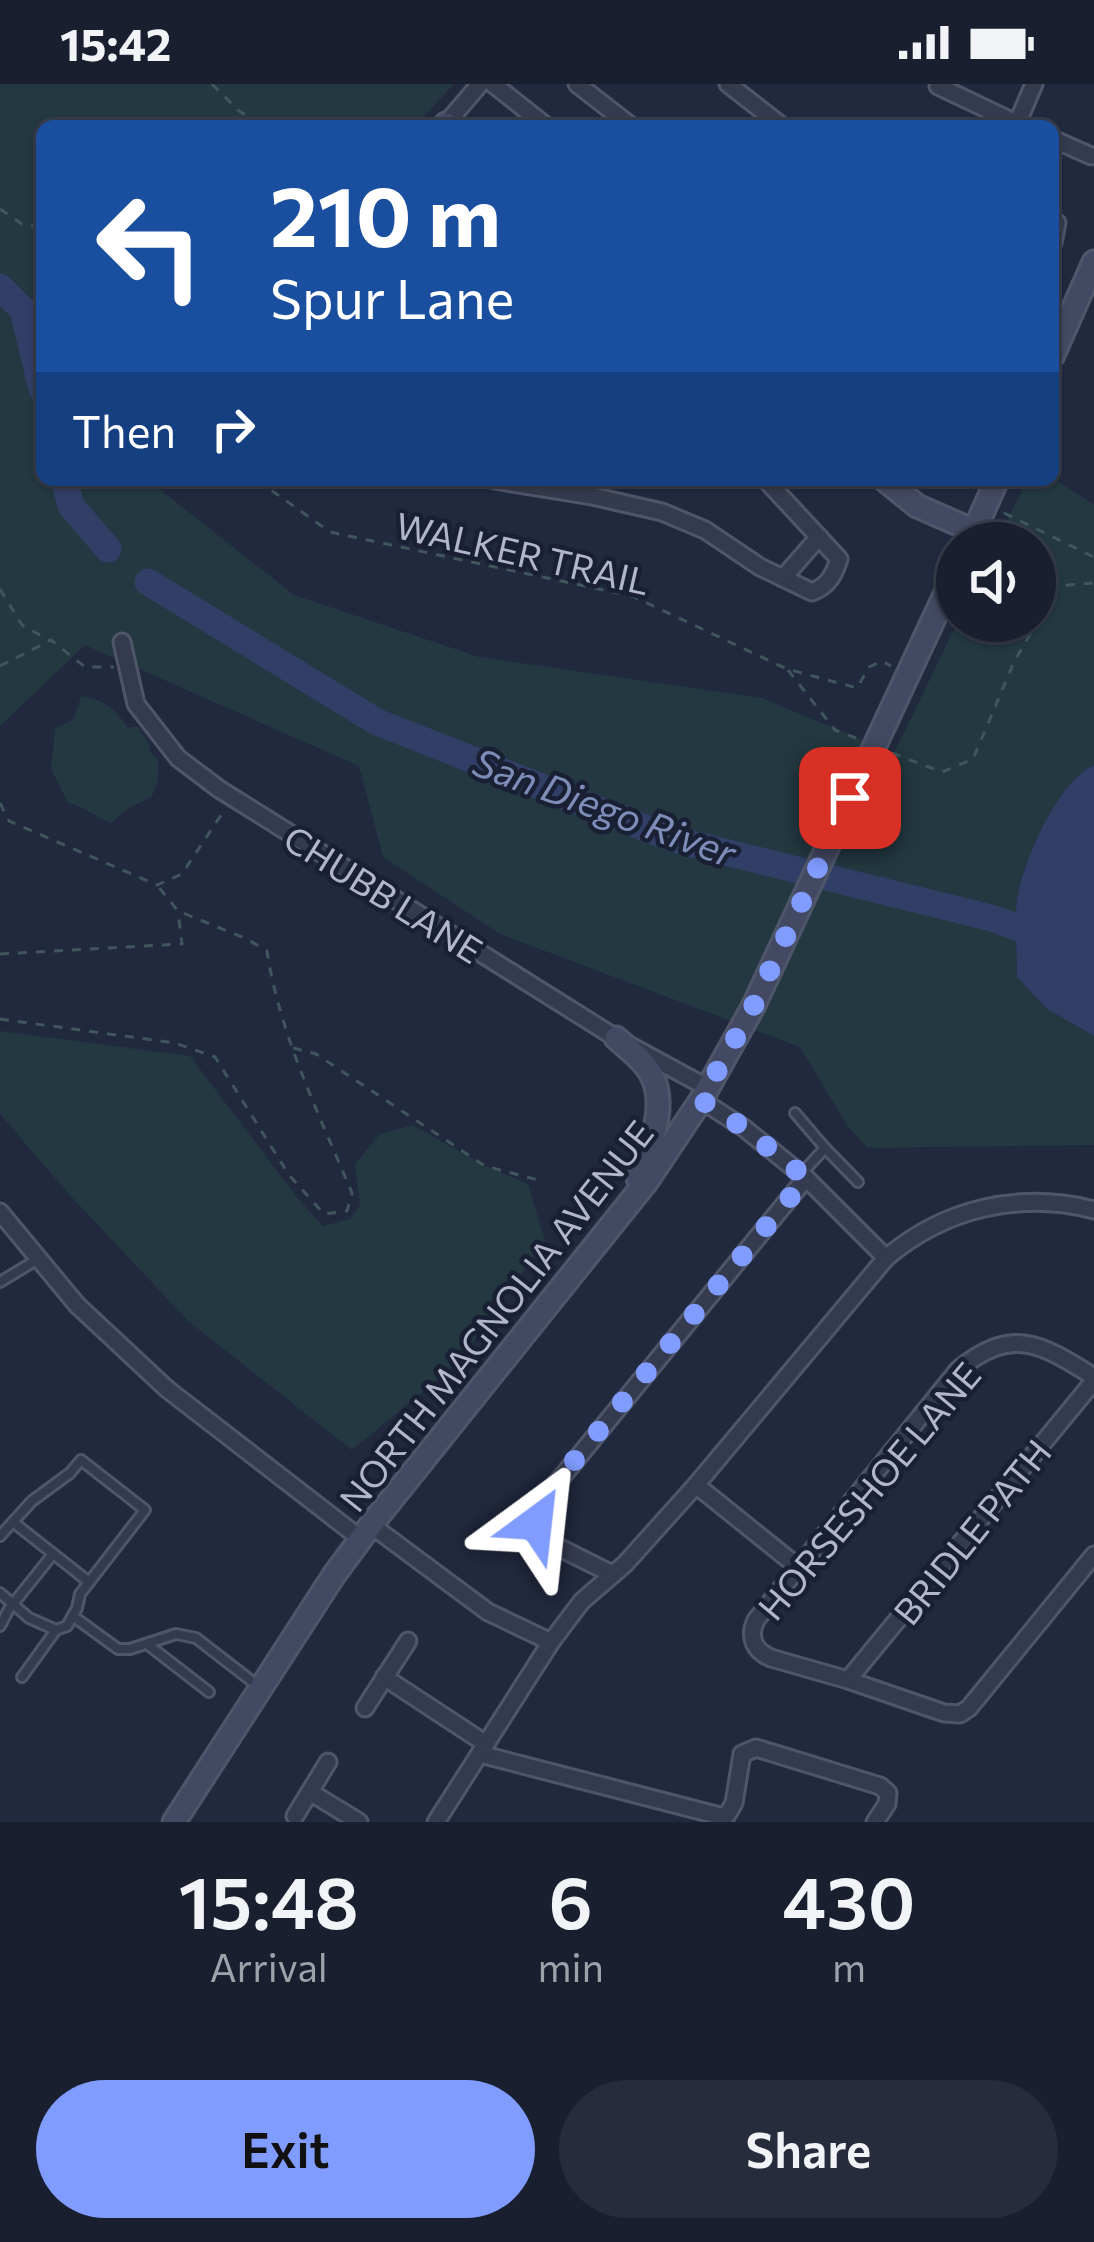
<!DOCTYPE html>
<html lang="en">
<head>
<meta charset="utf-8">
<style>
  body { margin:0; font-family:Commissioner,sans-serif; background:#262c3b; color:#f1f3f6; height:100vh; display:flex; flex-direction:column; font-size:45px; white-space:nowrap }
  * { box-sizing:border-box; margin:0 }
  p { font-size:39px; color:#9fa2aa }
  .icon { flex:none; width:66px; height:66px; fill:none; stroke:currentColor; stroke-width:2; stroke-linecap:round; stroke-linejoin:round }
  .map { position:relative; height:1738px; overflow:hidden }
  .side { display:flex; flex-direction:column; background:#191f2f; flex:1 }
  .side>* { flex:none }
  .banner { position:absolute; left:36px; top:36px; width:1023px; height:366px; border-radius:18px; box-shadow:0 3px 9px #0004,0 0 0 3px #373d4b; background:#1a4fa0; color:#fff; overflow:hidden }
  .controls { position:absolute; left:936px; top:438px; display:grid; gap:24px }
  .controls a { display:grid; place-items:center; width:120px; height:120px; border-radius:50%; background:#191f2f; box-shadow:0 3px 9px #0004,0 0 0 3px #373d4b; font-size:60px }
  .pin { position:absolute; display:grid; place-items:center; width:102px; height:102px; color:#fff; margin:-51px; border-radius:24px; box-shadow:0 6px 18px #0006 }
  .me { position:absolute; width:132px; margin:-66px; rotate:30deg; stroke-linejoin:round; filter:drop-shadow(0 0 9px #0008) }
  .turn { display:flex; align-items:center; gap:42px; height:252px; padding:0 36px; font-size:54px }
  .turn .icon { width:156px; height:156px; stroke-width:2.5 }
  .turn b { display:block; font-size:84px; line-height:102px }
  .then { display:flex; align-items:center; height:114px; padding:0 36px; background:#0003; gap:24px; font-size:45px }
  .eta { display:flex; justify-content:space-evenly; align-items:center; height:204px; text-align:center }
  .eta b { font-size:72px; font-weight:600; line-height:84px }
  .primary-button { display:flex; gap:24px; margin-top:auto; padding:24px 36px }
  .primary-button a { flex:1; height:138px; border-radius:72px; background:#819cff; color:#111; font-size:48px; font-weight:600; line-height:138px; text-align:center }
  .primary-button a+a { background:#262c3b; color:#f1f3f6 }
  .status { display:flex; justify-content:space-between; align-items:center; height:84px; padding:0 60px; background:#191f2f; direction:ltr }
  .status svg { height:33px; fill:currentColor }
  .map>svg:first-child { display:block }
  .green { fill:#233840 }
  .water { fill:#313e66 }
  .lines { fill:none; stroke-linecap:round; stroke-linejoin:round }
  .river { stroke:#313e66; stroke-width:27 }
  .lane-casing { stroke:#50566a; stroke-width:14 }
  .street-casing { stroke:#50566a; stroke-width:21 }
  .secondary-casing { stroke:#50566a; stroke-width:27 }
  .path { stroke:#41555d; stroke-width:3; stroke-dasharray:9 9; stroke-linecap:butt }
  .lane { stroke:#353b4f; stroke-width:8 }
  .street { stroke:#353b4f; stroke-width:15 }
  .secondary { stroke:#434962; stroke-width:21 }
  .secondary-bridge-casing { stroke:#50566a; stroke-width:27; stroke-linecap:butt }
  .secondary-bridge { stroke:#434962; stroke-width:21 }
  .route { stroke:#819cff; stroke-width:21; stroke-dasharray:0 37.8 }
  .labels { text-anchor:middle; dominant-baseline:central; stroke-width:9; stroke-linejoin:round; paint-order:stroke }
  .street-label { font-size:36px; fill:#b1b6ca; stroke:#1a2034 }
  .water-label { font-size:39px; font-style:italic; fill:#7e8cb8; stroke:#1a2034 }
</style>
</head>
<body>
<div class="status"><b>15:42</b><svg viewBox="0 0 49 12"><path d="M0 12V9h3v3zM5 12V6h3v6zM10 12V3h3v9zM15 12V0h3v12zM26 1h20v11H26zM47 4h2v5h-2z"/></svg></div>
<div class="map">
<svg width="1094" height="1738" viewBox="0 0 1094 1738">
  <rect width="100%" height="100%" fill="#21293f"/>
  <g class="green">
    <path d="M0,0H454L415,42H42V396H148L294,511L479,573L762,614L894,669L958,537H1035V459H996L1027,396H1053V394L1094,421V681C1056,698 1018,786 1016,827C1015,849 1017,871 1017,893L1047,925L1094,952V1061L868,1064L848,1043L800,963L500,850L383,773L359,682L85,561L0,642Z"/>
    <path d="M81,612C105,617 115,624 128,644L138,642L150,662L149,666L158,676V696L152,712L124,727L112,739C95,734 85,722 68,719L51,685L55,645L74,635Z"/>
    <polygon points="0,947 190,972 296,1112 323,1142 350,1135 360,1121 355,1080 380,1050 413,1041 481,1080 528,1100 545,1157 459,1278 352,1366 188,1237 67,1108 0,1030"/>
  </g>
  <path class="water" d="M1094,681V952L1047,925L1017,893C1017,871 1015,849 1016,827C1018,786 1056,698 1094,681Z"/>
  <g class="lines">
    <g class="river">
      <polyline points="0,203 23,226 42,305"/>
      <polyline points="64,396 71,422 108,465"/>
      <polyline points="148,498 377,638 673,755 995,835 1094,872"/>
    </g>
    <g class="lane-casing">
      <g id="lane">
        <polyline points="795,1029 825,1064"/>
        <polyline points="802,1089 825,1064 858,1098"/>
        <polyline points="0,1198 38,1175"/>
        <polyline points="13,1438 89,1498"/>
        <polyline points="0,1452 32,1417 70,1389 81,1376 145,1426 80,1510 77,1524 67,1542 56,1546 22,1593"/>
        <polyline points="0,1509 29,1534 56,1546"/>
        <polyline points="74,1533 118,1565 130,1565 176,1550 196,1554 258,1602"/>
        <polyline points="0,1542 9,1525 53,1470"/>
        <polyline points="147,1560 209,1608"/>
      </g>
    </g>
    <g class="street-casing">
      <g id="street">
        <polyline points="493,0 546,42"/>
        <polyline points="577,0 631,42"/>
        <polyline points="728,0 782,42"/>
        <polyline points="938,2 1022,42"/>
        <polyline points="444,42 480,0"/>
        <polyline points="1016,42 1034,0"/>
        <polyline points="1053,55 1091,72"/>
        <polyline points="1053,136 1057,139 1053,159"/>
        <path d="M494,396L592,412L662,428L705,446L760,483L812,508C828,502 834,491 839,475L766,396"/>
        <polyline points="783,494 819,453"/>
        <polyline points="122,558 136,620 178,674 219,705 616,954 708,1004"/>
        <polyline points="701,1016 744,1044 806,1094 886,1174"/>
        <polyline points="0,1128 77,1221 167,1305 361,1455"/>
        <path d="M1094,1293C1041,1260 1013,1241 958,1286L756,1536C748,1553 754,1567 771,1574L848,1596L944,1629L960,1630L969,1624L1094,1471"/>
        <polyline points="696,1401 798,1483"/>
        <polyline points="371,1441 488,1528 551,1558"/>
        <polyline points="612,1490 554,1461 536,1439 539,1421 806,1094"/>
        <polyline points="384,1593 486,1660"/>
        <polyline points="848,1596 1094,1297"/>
        <polyline points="365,1624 408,1557"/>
        <polyline points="480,1670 720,1732 727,1731 734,1719 742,1670 756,1664 880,1702 888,1709 887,1720 875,1738"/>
        <polyline points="310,1708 359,1738"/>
        <polyline points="295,1732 328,1678"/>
        <path d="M436,1738L551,1558L582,1517L625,1480L696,1401L886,1174C945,1124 1019,1107 1094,1126"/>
      </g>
    </g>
    <g class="secondary-casing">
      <g id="secondary">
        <polyline points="446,40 449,42"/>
        <polyline points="1053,271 1094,178"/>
        <polyline points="885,396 917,422 974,447"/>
        <polyline points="970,456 997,396"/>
        <polyline points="889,631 957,485"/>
        <path d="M616,954C626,963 637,971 645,981C672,1013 651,1061 638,1094"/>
        <polyline points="174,1738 334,1491 371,1441 647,1097 701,1016 753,923"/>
      </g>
    </g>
    <g class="path">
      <polyline points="212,0 239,27 263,42"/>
      <polyline points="0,125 22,140 42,144"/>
      <polyline points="257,396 330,448 632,512 787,585 857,604 869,583 882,577 891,582"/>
      <polyline points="1004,429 1094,473"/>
      <polyline points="0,505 22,541 49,556"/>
      <polyline points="0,582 51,556 85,583 114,583"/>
      <polyline points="788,586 835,646 856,654"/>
      <polyline points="892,669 942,688 973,675 1014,578 1058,502 1094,499"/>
      <polyline points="0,719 9,737 157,801 182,790 225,725"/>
      <polyline points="0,870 182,860 178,828"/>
      <path d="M0,935L175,959L215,973L289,1091L324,1130L347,1127L352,1109C319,1030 280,952 267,867L247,855L178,827L157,801"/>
      <polyline points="293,964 316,970 485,1082 538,1096"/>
    </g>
    <use href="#lane" class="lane"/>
    <use href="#street" class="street"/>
    <use href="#secondary" class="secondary"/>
    <g class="secondary-bridge-casing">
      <polyline id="secondary-bridge" points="753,923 889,631"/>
    </g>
    <use href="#secondary-bridge" class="secondary-bridge"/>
  </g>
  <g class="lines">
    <polyline class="route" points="536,1439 538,1421 806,1094 744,1044 701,1016 753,923 850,714"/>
  </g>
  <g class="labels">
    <g class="street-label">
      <text transform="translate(523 468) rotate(13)">WALKER TRAIL</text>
      <text transform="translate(384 809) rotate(32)">CHUBB LANE</text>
      <text transform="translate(495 1231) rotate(-52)">NORTH MAGNOLIA AVENUE</text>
      <text transform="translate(868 1406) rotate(-50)">HORSESHOE LANE</text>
      <text transform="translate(971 1447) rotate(-51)">BRIDLE PATH</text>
    </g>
    <g class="water-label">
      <text transform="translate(605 722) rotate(20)">San Diego River</text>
    </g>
  </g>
</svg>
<div class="controls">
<a><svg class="icon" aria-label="sound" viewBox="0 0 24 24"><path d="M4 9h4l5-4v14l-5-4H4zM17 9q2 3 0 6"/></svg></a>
</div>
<div class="pin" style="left:850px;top:714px;background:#d93025"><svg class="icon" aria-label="arrive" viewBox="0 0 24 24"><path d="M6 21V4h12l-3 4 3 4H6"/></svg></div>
<svg class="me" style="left:536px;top:1439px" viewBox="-20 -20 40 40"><path d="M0-17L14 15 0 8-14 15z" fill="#819cff" stroke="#fff" stroke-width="4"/></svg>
<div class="banner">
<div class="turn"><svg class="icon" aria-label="left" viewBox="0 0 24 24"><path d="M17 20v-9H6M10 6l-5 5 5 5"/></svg><div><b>210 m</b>Spur Lane</div></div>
<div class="then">Then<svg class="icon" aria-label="right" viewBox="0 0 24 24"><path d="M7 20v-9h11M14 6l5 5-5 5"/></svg></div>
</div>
</div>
<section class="side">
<div class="eta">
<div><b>15:48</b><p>Arrival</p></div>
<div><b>6</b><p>min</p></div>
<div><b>430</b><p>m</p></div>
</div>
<div class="primary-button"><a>Exit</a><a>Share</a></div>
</section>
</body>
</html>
